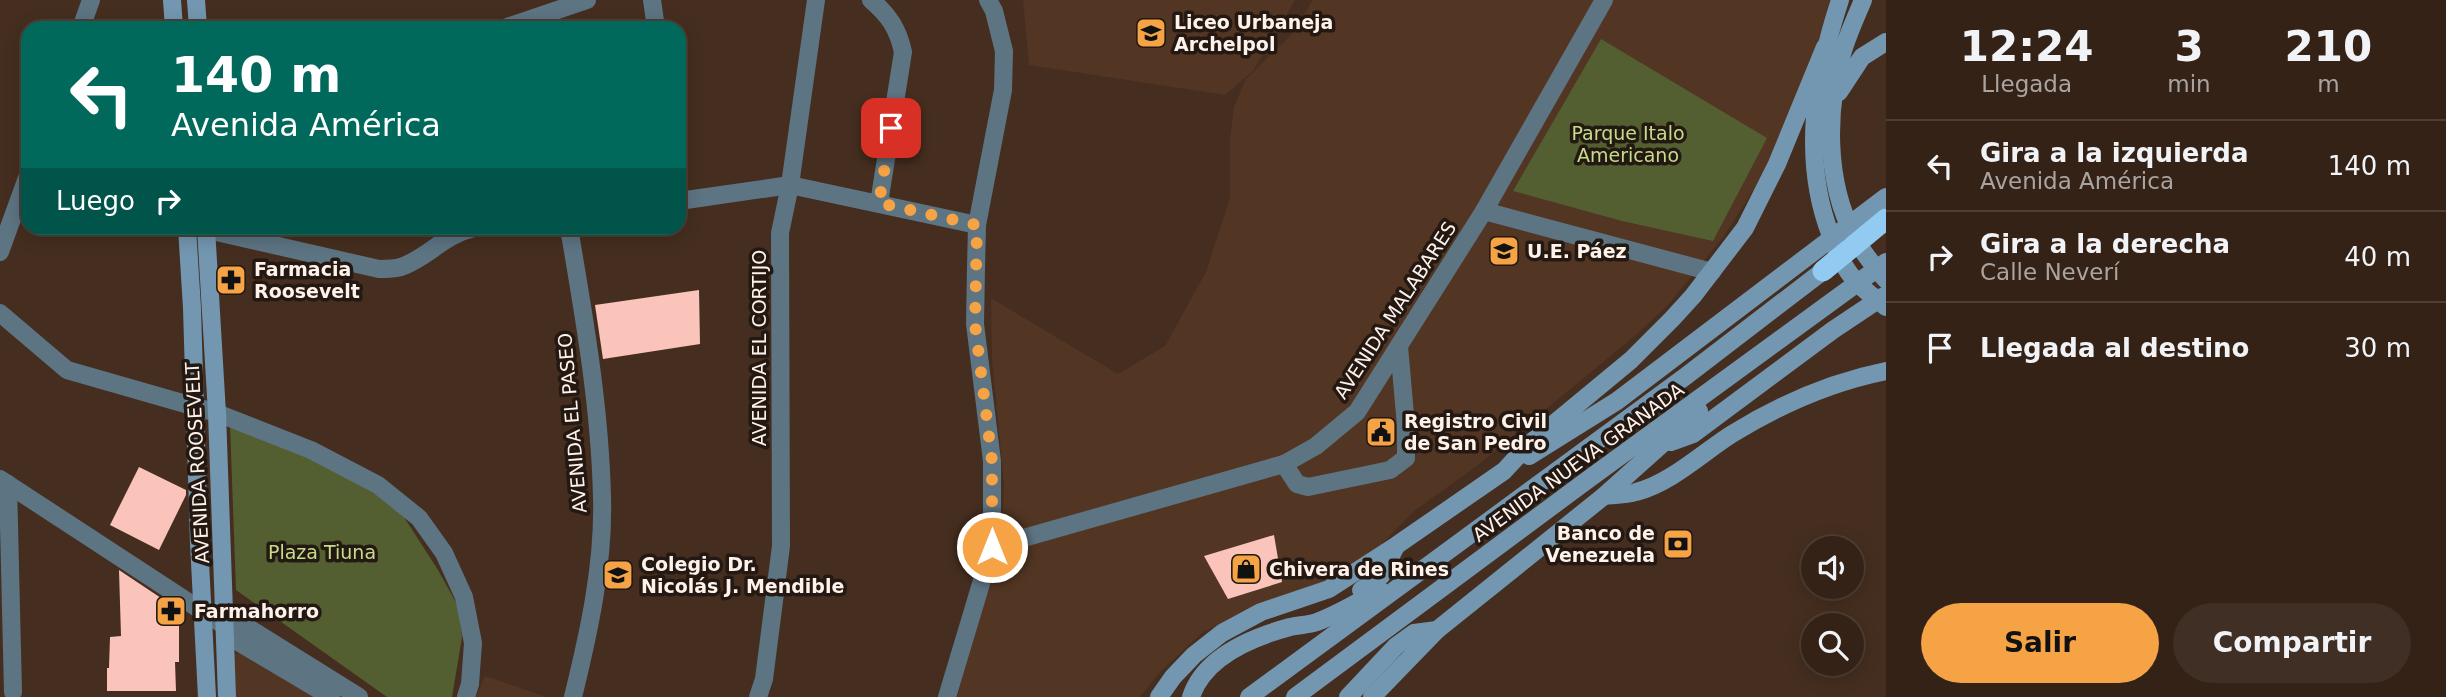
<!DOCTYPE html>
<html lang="es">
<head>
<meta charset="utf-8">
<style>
  body { margin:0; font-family:"DejaVu Sans",sans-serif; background:#3f2f24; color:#f1f3f6; height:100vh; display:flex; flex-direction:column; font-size:26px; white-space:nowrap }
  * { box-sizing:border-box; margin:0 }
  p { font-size:23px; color:#a9a4a1 }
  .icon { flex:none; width:38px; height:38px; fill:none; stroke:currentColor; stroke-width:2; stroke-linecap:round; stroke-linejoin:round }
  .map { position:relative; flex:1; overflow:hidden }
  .sheet { display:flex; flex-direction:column; background:#342217; width:560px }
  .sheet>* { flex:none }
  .hud { position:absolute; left:21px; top:21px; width:665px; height:214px; border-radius:21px; box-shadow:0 4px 18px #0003,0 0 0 2px #4e3f36; background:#00695c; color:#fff; overflow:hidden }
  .tools { position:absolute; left:1801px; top:536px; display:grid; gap:14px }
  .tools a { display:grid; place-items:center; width:63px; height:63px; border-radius:50%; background:#342217; box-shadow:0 4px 18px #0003,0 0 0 2px #4e3f36; font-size:35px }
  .pin { position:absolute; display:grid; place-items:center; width:60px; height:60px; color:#fff; margin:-30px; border-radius:14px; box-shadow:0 4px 10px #0006 }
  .me { position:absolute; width:77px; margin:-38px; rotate:0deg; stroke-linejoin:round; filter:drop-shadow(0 0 5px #0008) }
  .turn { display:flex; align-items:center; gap:24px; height:147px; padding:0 35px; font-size:32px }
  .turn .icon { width:91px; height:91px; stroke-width:2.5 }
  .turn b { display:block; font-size:49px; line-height:60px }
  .then { display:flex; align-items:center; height:66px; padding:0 35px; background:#0003; gap:14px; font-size:26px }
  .eta { display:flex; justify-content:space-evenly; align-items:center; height:119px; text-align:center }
  .eta b { font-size:42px; font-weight:700; line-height:49px }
  .cta { display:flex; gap:14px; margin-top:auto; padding:14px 35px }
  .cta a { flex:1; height:80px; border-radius:42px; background:#f5a345; color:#111; font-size:28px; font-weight:700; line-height:80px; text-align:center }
  .cta a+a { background:#3f2f24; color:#f1f3f6 }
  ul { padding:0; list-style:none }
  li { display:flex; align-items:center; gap:21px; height:91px; padding:0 35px; border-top:2px solid #4e3f36 }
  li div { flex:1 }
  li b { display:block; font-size:26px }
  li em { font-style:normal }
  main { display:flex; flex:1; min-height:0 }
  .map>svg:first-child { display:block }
  .built { fill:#523522 }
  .green { fill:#535f31 }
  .building { fill:#fbc4bb }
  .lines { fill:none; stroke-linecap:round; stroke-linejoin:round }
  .street { stroke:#5d7483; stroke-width:18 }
  .secondary { stroke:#7397b0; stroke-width:18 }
  .highway { stroke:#91cbf1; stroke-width:21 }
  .route { stroke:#f5a345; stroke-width:12; stroke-dasharray:0 21.6 }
  .labels { text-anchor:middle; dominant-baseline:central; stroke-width:7; stroke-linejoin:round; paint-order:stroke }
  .poi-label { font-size:19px; font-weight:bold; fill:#fff2eb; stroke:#231912; text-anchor:start }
  .park-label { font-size:19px; fill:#c6dc89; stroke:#231912 }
  .street-label { font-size:19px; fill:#fff2eb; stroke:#231912 }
</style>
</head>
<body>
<main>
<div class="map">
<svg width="1886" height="697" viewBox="0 0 1886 697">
  <rect width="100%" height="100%" fill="#452e1f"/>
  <g class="built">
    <polygon points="1023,0 1295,0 1253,71 1225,95 1029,65"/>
    <polygon points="1313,0 1830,0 1809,72 1770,164 1724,236 1669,304 1636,335 1478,465 1414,511 1380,546 1318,589 1248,611 1203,632 1161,671 1140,697 957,697 991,567 1003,507 1004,485 992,359 991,298 1118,374 1165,346 1206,272 1230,198 1230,139 1234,107 1246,79 1290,36"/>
    <polygon points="236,653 243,654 324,697 234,697 233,656"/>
    <polygon points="485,676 547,697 476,697"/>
  </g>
  <g class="green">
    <polygon points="1601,39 1767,138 1713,241 1622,221 1513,191"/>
    <polygon points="230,425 341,465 402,514 438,570 458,606 462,637 452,697 387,697 236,590"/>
  </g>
  <g class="building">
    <polygon points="699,290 700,344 603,359 595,305"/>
    <polygon points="139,467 186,490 186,495 159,550 110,525"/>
    <polygon points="1274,535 1282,582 1228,599 1204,556"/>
    <polygon points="119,570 179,610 179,662 175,662 176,691 107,691 107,668 109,668 110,637 121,636"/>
  </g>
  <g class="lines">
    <g class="street">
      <polyline points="652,0 656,28"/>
      <path d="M871,0C889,15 898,29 903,52L879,203"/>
      <polyline points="81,28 91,0"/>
      <polyline points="504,28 587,0"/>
      <polyline points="679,201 790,185 977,225"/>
      <polyline points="1484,211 1712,272"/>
      <path d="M199,228L379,269C386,269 394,269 401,267C429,257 443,235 474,228"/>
      <path d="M569,228C584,316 600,407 602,497C604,564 589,632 573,697"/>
      <polyline points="0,252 28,175"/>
      <polyline points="0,313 67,370 217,413 311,450 378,485 419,518 444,553 464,597 473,643 470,684 466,697"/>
      <polyline points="1284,464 1297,484 1308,487 1390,470 1406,458 1406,426 1399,346"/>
      <polyline points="0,479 225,626 240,643 331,697"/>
      <polyline points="8,484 13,692"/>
      <polyline points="992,547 1284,464 1316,446 1357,412 1484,211 1604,0"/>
      <polyline points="225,626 247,627 359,697"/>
      <polyline points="758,697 764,679 781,546 780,233 790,185 816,0"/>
      <polyline points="947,697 992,547 992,461 975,324 976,268 977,225 1003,90 1004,51 994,11 988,0"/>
    </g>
    <g class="secondary">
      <polyline points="172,0 174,28"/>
      <polyline points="196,0 198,28"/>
      <path d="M1840,0C1815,76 1801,160 1831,236C1837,251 1843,267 1854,279C1863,290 1875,298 1886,307"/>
      <path d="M1863,0C1856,17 1848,34 1843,51C1826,109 1825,181 1854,236C1862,252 1874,266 1886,280"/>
      <polyline points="1839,92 1862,57 1886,42"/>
      <polyline points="187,228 192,308 199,543 207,697"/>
      <polyline points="206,228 217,413 227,697"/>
      <polyline points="1671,442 1693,434 1833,330 1884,296"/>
      <polyline points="1529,456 1617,401 1886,197"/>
      <path d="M1604,496C1614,495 1626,495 1636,492C1671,483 1702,453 1732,434C1779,405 1831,382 1886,371"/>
      <polyline points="1361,590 1381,576 1395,548"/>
      <polyline points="1159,697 1173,677 1194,655 1222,633 1261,612 1329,589 1397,545 1504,471 1527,446 1631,360 1672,319 1693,296 1745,228 1777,164 1825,47"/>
      <path d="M1191,697C1204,657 1253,637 1290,627C1299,625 1308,625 1317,622C1339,614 1360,601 1380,590"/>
      <polyline points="1249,697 1686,376 1823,271"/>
      <polyline points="1295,697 1586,481 1886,262"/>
      <polyline points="1348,697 1396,646 1414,633 1437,630"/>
      <polyline points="1372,697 1437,630 1604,496 1699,411"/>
    </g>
    <polyline class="highway" points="1823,271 1886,219"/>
  </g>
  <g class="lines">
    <polyline class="route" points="891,128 879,203 977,225 975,324 992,461 992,547"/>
  </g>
  <defs>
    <g id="school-square" transform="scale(1.575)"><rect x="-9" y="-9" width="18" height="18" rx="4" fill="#f5a345" stroke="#231912"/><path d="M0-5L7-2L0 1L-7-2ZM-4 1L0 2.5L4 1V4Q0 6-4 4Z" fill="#111"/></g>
    <g id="pharmacy-square" transform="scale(1.575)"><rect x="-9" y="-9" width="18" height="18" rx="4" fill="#f5a345" stroke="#231912"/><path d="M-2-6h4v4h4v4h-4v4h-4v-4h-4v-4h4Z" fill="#111"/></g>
    <g id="civic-square" transform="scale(1.575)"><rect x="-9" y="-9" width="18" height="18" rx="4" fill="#f5a345" stroke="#231912"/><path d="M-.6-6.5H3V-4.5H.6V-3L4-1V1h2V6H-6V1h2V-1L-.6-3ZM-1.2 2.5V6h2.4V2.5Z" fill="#111"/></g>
    <g id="bank-square" transform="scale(1.575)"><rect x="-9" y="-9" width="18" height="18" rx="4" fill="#f5a345" stroke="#231912"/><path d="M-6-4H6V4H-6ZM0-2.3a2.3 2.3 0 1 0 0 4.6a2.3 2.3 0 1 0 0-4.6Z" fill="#111"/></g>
    <g id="shop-square" transform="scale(1.575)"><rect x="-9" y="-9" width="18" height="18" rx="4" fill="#f5a345" stroke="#231912"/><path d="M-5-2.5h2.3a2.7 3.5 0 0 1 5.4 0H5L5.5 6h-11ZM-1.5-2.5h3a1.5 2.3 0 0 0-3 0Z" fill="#111"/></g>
  </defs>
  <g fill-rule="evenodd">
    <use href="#school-square" x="1151" y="33"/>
    <use href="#school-square" x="1504" y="251"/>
    <use href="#pharmacy-square" x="231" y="280"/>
    <use href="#civic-square" x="1381" y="432"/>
    <use href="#bank-square" x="1678" y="544"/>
    <use href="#shop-square" x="1246" y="569"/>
    <use href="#school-square" x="618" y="575"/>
    <use href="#pharmacy-square" x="171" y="611"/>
  </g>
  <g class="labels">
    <g class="poi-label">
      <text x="1174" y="22">Liceo Urbaneja<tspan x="1174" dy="22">Archelpol</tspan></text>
      <text x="1527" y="251">U.E. Páez</text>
      <text x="254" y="269">Farmacia<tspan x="254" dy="22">Roosevelt</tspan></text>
      <text x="1404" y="421">Registro Civil<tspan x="1404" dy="22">de San Pedro</tspan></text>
      <text x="1655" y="533" text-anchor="end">Banco de<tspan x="1655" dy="22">Venezuela</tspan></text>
      <text x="641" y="564">Colegio Dr.<tspan x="641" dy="22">Nicolás J. Mendible</tspan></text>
      <text x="1269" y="569">Chivera de Rines</text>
      <text x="194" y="611">Farmahorro</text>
    </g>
    <g class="park-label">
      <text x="1628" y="133">Parque Italo<tspan x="1628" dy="22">Americano</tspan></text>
      <text x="322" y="552">Plaza Tiuna</text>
    </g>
    <g class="street-label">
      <text transform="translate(1395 310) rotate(-57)">AVENIDA MALABARES</text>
      <text transform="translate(759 348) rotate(-90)">AVENIDA EL CORTIJO</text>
      <text transform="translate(572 423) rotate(-95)">AVENIDA EL PASEO</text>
      <text transform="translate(1578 462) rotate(-36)">AVENIDA NUEVA GRANADA</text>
      <text transform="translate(197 463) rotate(-93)">AVENIDA ROOSEVELT</text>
    </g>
  </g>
</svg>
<div class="tools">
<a><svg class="icon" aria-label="sound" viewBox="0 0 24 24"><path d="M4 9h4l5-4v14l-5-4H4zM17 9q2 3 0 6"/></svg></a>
<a><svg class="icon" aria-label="search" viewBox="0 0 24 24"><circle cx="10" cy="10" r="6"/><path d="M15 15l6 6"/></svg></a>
</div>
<div class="pin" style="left:891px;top:128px;background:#d93025"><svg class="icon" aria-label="arrive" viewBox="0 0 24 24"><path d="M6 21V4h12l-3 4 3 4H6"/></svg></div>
<svg class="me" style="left:992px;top:547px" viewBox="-20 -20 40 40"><circle r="17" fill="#f5a345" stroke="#fff" stroke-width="3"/><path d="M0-11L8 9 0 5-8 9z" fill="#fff"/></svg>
<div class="hud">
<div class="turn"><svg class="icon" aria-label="left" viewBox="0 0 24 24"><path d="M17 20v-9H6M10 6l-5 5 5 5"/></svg><div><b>140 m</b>Avenida América</div></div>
<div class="then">Luego<svg class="icon" aria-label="right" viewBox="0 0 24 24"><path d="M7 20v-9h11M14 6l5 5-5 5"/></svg></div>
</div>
</div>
<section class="sheet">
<div class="eta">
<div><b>12:24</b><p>Llegada</p></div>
<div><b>3</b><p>min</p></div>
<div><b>210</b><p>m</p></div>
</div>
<ul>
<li><svg class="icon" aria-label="left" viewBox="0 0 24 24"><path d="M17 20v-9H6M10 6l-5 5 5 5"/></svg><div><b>Gira a la izquierda</b><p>Avenida América</p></div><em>140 m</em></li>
<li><svg class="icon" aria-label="right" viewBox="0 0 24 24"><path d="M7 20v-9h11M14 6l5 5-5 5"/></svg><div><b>Gira a la derecha</b><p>Calle Neverí</p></div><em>40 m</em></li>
<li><svg class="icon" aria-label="arrive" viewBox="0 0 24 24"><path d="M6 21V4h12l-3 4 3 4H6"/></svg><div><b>Llegada al destino</b></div><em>30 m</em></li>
</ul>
<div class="cta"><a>Salir</a><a>Compartir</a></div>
</section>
</main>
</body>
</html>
